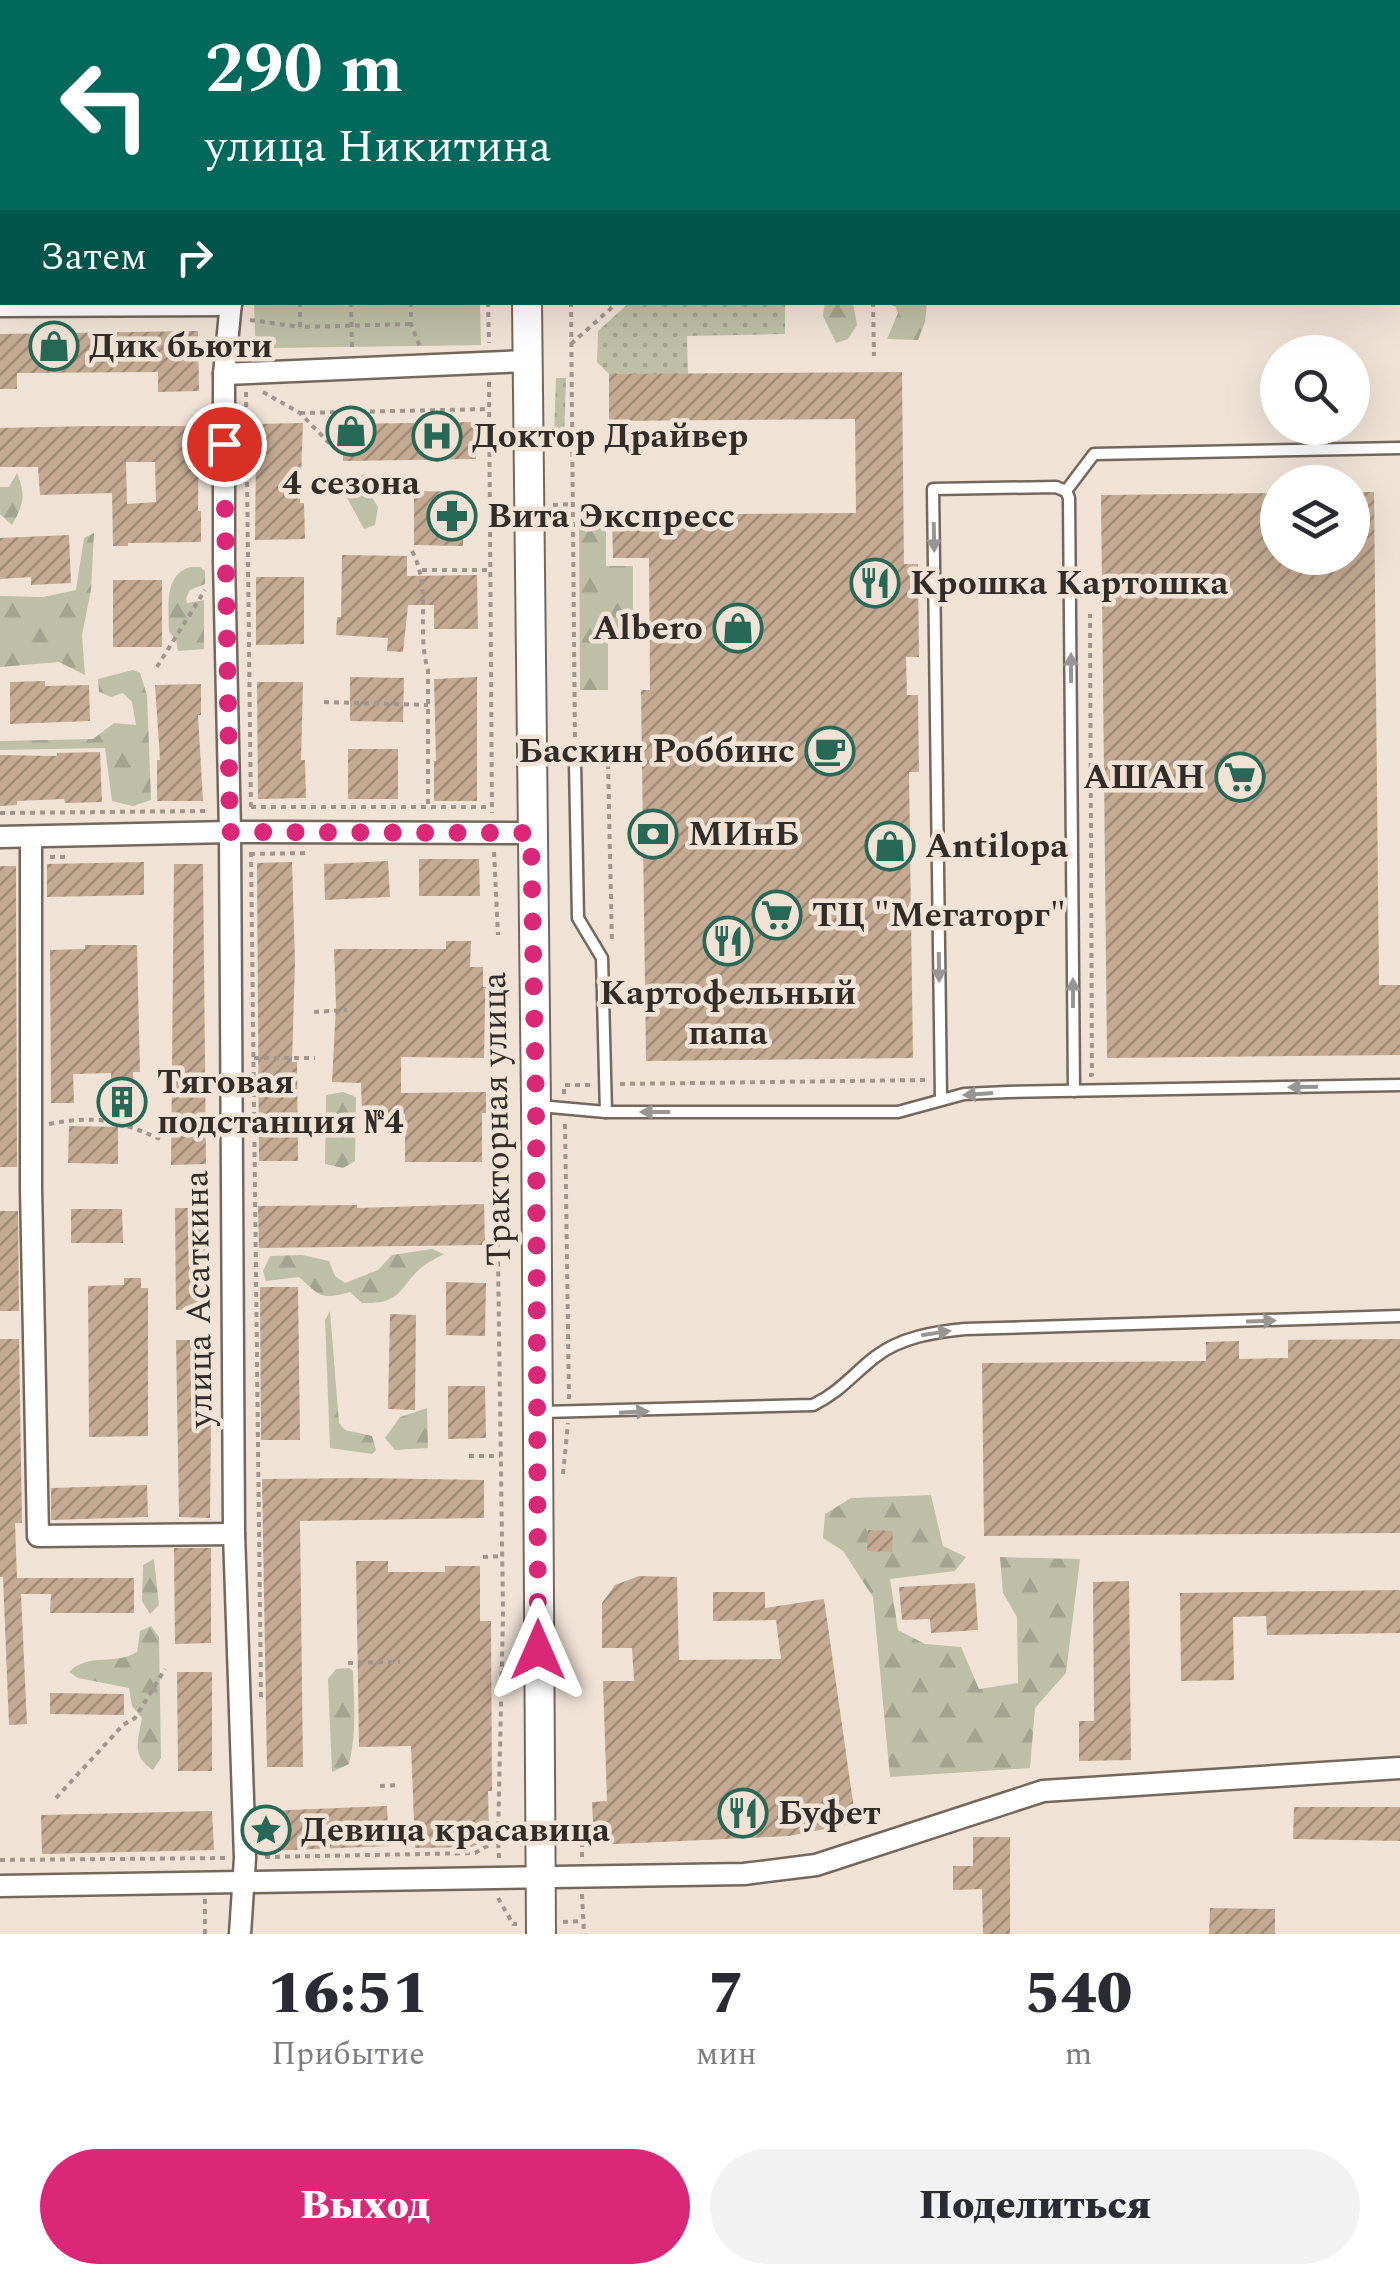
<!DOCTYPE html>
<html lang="ru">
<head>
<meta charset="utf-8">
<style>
  body { margin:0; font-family:Spectral,serif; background:#f2f2f3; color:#2b2b33; height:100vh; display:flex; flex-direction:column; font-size:38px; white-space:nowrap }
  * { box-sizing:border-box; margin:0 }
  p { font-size:32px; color:#7c7c81 }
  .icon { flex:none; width:55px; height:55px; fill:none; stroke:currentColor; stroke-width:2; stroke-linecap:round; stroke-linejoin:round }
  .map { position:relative; height:1934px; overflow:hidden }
  .details { display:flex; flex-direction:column; background:#fff; flex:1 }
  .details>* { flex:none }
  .hud { position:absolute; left:0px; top:0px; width:1400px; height:305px; box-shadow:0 10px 40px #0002; background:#00695c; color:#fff; overflow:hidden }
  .buttons { position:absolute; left:1260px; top:335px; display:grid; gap:20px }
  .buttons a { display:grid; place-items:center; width:110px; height:110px; border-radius:50%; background:#fff; box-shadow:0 10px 40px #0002; font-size:50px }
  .pin { position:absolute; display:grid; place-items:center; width:85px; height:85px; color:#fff; margin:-42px; border:5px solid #fff; border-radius:50%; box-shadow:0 2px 10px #0007 }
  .me { position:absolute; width:110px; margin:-55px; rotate:0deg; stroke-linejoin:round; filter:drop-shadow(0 0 8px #0008) }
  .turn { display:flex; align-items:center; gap:35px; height:210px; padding:0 40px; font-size:45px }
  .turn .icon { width:130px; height:130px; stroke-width:2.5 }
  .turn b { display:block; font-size:70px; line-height:85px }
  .then { display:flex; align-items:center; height:95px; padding:0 40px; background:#0003; gap:20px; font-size:38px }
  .eta { display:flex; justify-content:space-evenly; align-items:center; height:170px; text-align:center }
  .eta b { font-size:60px; font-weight:800; line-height:70px }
  .primary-button { display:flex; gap:20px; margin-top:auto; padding:20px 40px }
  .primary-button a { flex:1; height:115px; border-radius:60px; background:#db2777; color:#fff; font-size:40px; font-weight:800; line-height:115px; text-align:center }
  .primary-button a+a { background:#f2f2f3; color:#2b2b33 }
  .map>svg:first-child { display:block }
  .grass { fill:url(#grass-dots) }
  .forest { fill:url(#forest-firs) }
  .park { fill:#bdbfa6 }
  .building { fill:url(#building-hatch); fill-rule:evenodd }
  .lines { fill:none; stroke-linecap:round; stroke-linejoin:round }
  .lane-casing { stroke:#74685d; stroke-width:15 }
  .street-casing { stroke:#74685d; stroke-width:25 }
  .secondary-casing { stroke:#74685d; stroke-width:32 }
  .path { stroke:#a0968d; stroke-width:4; stroke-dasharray:5 5; stroke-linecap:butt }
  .lane { stroke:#fff; stroke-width:10 }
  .street { stroke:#fff; stroke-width:20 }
  .secondary { stroke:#fff; stroke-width:28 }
  .oneway { fill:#989694 }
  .route { stroke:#db2777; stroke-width:18; stroke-dasharray:0 32.4 }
  .labels { text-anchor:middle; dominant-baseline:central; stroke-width:9; stroke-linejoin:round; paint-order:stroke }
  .poi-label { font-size:35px; font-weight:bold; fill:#322d28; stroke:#f0e3d6; text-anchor:start }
  .street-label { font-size:35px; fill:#322d28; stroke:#f0e3d6 }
</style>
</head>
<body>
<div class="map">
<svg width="1400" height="1934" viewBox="0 0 1400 1934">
  <defs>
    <pattern id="grass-dots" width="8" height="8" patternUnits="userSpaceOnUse" patternTransform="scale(2.5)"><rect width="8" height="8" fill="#bdbfa6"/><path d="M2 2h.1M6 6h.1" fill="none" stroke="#a3a48f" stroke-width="1.8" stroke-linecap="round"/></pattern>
    <pattern id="forest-firs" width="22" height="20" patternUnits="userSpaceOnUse" patternTransform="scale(2.5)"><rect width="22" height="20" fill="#bdbfa6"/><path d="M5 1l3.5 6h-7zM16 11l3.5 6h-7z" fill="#a3a48f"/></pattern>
    <pattern id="building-hatch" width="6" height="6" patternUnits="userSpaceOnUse" patternTransform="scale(2.5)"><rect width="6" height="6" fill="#c4aa92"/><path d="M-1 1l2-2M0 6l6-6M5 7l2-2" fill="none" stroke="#a08b77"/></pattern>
  </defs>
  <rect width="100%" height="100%" fill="#f0e3d6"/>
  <g class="grass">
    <polygon points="629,303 785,303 785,334 687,336 688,374 609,374 597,362 598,331"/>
    <polygon points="556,378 566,378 564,441 557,439 554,434"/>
  </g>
  <g class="forest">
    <polygon points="825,303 853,303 857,325 848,339 836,343 823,316"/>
    <polygon points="887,303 927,303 925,322 918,340 887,339 898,313 896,307"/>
    <path d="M17,473C26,495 24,504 12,525L0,514V487H9Z"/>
    <polygon points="364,474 367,489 378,507 375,525 364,529 345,494 348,483"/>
    <polygon points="606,508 606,566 633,566 633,640 608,641 608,690 580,690 579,509"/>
    <polygon points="94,533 91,590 82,635 85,675 59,662 0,667 0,596 43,597 76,590 84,538"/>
    <path d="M190,567H200L205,571V584L190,590L186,598L187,603L204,600V649L178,651L176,639L169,632C169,609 163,575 190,567Z"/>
    <polygon points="133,670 140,673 147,695 151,800 133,806 112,801 105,748 0,750 0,741 93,739 114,723 136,725 132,702 123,693 111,697 99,692 98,679"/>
    <polygon points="343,1092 356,1097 355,1161 343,1168 325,1164 326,1095"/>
    <path d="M432,1249L444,1254C437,1258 428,1262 422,1267C397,1289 403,1304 362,1303L350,1292C321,1300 321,1297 299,1277L266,1281L263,1271L270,1256L302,1255L329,1261L335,1276L345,1283L378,1270L392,1255Z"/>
    <polygon points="330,1311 339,1423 345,1430 372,1436 376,1450 372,1454 330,1448 325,1320"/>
    <polygon points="427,1408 428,1448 395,1450 385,1438 400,1417"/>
    <polygon points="931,1495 943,1546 966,1557 955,1571 890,1579 898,1630 925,1644 961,1647 979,1689 1018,1683 1017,1617 1003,1593 1000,1557 1080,1559 1066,1673 1035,1708 1030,1768 890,1777 873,1597 843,1551 823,1538 825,1514 851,1498"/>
    <polygon points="154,1559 159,1605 150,1614 142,1601 143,1565"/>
    <path d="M151,1626L159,1637L161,1758L153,1770C131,1756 138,1741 142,1718L132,1706L129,1688L78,1678L69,1672C89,1652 115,1666 137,1652L140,1631Z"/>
    <path d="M349,1668L353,1671C354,1702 357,1733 349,1764L332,1772L328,1679L336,1669Z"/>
  </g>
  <polygon class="park" points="254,303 480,303 481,345 271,348 255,336"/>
  <g class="building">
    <polygon points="198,331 199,391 158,392 158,372 17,373 17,389 0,389 0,334"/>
    <polygon points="902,372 904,564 918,564 919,657 906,657 907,695 918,695 919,772 909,772 913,1058 646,1061 641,690 650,690 649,558 613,558 612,515 856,513 855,419 609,421 609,374"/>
    <polygon points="476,422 476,459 343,461 343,424"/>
    <polygon points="303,423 300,503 304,503 305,539 255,540 256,455 254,455 253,424"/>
    <path d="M93,426H199L198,511H201V542L128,543V546H113L112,493L40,495L38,467H0V428ZM126,462H155L156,502L127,504Z"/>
    <polygon points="414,491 463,492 463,546 414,545"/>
    <polygon points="1352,492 1374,492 1379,985 1400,985 1400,1055 1107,1058 1101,495 1278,493 1278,558 1352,558"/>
    <polygon points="69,535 71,583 31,585 31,577 0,579 0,538"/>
    <polygon points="342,555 407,556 407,576 477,575 478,629 434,629 434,605 408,605 403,652 387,651 388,638 336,635 337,617 341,617"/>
    <polygon points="256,577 304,577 304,644 256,645"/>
    <rect x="113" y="580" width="49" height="67"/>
    <polygon points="350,677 404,678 403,722 350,721"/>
    <polygon points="477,677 477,801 434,801 434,761 436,761 434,679"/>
    <polygon points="45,681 45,686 89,685 90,721 10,724 10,682"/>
    <polygon points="257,682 303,682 301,760 305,760 306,798 258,799"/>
    <polygon points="201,684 201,715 198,715 203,801 157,801 157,760 160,760 155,685"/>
    <rect x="348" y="749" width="50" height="50"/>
    <polygon points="100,752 102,802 65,803 64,799 17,801 17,805 0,806 0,755 57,756 57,753"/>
    <polygon points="419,859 479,859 480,896 419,896"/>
    <polygon points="388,861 390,897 325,900 324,864"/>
    <polygon points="144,862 144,895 47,897 47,864"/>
    <polygon points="292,862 295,962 292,1062 297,1062 298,1161 259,1161 257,863"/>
    <polygon points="174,864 203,864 206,1164 171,1165"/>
    <polygon points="0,866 16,866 17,1167 0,1167"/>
    <polygon points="446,941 471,941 470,967 483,967 483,987 495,987 495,1004 485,1004 484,1058 401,1057 401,1093 486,1092 486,1113 482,1113 482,1162 405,1162 405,1114 362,1115 361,1083 332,1082 336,1005 334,949 446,949"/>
    <polygon points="85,945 137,945 140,1072 133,1072 133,1110 111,1111 111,1073 73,1074 74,1103 51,1103 50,950 85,949"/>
    <polygon points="69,1126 118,1127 118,1164 68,1163"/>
    <polygon points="484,1204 485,1245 259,1248 258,1206 357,1205 357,1208"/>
    <polygon points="175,1208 207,1208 208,1309 176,1310"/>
    <polygon points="71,1209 122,1209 123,1243 71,1243"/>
    <polygon points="0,1211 18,1211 19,1311 0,1311"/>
    <polygon points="124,1278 141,1278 141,1288 148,1288 148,1436 89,1437 88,1286 124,1285"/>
    <polygon points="446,1282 486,1283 485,1336 446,1335"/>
    <polygon points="260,1287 298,1287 300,1440 261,1440"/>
    <polygon points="390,1314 416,1315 415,1410 388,1409"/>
    <polygon points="0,1339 19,1339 22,1523 15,1523 17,1578 134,1578 134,1613 50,1613 51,1594 21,1594 27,1724 9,1725 3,1577 0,1577"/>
    <polygon points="1400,1339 1400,1533 984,1536 982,1363 1206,1361 1206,1342 1239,1341 1239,1359 1288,1358 1288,1340"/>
    <polygon points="176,1340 207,1340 207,1421 211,1421 210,1518 179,1517"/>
    <polygon points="448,1386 485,1386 486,1438 448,1439"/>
    <polygon points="363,1478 484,1480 484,1518 300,1521 303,1767 267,1767 262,1479"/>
    <polygon points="147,1485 148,1517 51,1520 51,1488"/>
    <polygon points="868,1530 893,1531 892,1552 867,1551"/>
    <polygon points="174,1548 211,1548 211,1643 175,1644"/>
    <polygon points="356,1561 388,1561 388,1572 445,1572 445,1566 480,1566 480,1621 491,1621 492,1791 488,1791 489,1833 483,1841 472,1847 415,1848 411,1746 359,1747"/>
    <polygon points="639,1576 677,1577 679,1660 781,1659 776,1620 713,1621 713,1592 765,1592 765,1608 824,1599 856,1823 789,1836 594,1845 592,1802 607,1801 603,1681 634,1681 632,1648 602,1648 602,1603 615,1585"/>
    <polygon points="1129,1581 1131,1760 1079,1761 1079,1721 1094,1721 1093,1582"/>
    <polygon points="975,1583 978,1630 931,1633 930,1619 902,1620 899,1587"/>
    <polygon points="1400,1590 1400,1633 1267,1635 1266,1616 1233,1617 1234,1680 1181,1681 1180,1593"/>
    <polygon points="177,1672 212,1672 212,1771 178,1771"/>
    <polygon points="50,1693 124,1694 124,1715 50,1714"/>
    <polygon points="387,1806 389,1846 267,1851 265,1811"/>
    <polygon points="1294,1807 1400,1807 1400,1841 1293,1839"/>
    <polygon points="212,1811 214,1850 42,1854 41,1815"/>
    <polygon points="973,1837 1010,1837 1010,1934 983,1934 982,1889 953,1890 953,1866 973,1866"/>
    <polygon points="1210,1908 1275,1909 1275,1934 1209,1934"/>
  </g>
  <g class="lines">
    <g class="lane-casing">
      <g id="lane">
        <polyline points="925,0 925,2"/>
        <polyline points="1398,36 1400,36"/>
        <polyline points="1066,491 1094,454 1400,448"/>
        <polyline points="575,762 578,918 602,958 606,1112"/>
        <polyline points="941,1099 933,489 1056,487 1066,491 1069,498 1074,1091"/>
        <polyline points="539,1106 606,1112 898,1112 964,1094 1008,1092 1400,1085"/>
        <path d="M543,1412L813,1405C840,1392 852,1375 875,1357C901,1337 934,1332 965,1329L1400,1316"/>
      </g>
    </g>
    <g class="street-casing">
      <g id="street">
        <polyline points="219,0 220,2"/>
        <polyline points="0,221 2,221"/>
        <polyline points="231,302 224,374 224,561 230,832 234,1534 245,1858 240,1934"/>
        <polyline points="0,306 231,305"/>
        <polyline points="224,374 527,361"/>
        <polyline points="0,837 230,832 531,833"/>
        <polyline points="31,837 31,1188 38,1536 234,1534"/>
        <polyline points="0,1886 744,1874 816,1865 1043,1791 1400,1768"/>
      </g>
    </g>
    <g class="secondary-casing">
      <g id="secondary">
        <polyline points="524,0 524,2"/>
        <polyline points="527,302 536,1106 541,1934"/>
      </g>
    </g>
    <g class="path">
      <polyline points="26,0 26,2"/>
      <polyline points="243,0 243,2"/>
      <polyline points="300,0 300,2"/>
      <polyline points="327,0 329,2"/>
      <polyline points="482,0 482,2"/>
      <polyline points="575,0 576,2"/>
      <polyline points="140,2 140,0"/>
      <polyline points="0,264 2,264"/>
      <polyline points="300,302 300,327 411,324"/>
      <polyline points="351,302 352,348"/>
      <polyline points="411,302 411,324 420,347"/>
      <polyline points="488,302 489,343"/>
      <polyline points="571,302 575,747"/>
      <polyline points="873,302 874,356"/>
      <polyline points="250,320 300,327"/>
      <polyline points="571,344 618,302"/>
      <polyline points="489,382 492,813"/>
      <polyline points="246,392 251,812"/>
      <polyline points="263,392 300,413 333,447"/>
      <polyline points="300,413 490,409"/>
      <polyline points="553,505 573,504"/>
      <path d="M412,551C432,588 416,631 428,670V807"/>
      <polyline points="422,570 492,570"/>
      <polyline points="157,667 205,590"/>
      <polyline points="324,702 428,705"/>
      <polyline points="589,762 608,763 612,944"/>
      <polyline points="251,807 491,807"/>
      <polyline points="0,813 210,811"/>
      <polyline points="251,852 261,1697"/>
      <polyline points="494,852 498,935"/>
      <polyline points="250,854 310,853"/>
      <polyline points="50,857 70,857"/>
      <polyline points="314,1012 347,1010"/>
      <polyline points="254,1058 315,1058"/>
      <polyline points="1089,1075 1092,1075 1090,614"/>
      <polyline points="620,1084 926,1080"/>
      <polyline points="564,1094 564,1085 591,1085"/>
      <path d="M49,1124C97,1115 117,1120 160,1139"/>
      <polyline points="565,1124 569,1399"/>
      <polyline points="469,1456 500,1456"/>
      <polyline points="563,1474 568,1423"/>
      <polyline points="483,1557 502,1556"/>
      <polyline points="348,1663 400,1662"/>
      <polyline points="380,1786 400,1785"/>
      <polyline points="56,1798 123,1725 135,1718 165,1669"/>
      <polyline points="565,1823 566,1839"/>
      <polyline points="564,1839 582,1840 582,1857"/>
      <polyline points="265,1857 475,1853 498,1840 503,1613 496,1116"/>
      <polyline points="499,1858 498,1840 516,1839"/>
      <polyline points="0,1860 226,1858"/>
      <polyline points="582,1894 584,1934"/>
      <polyline points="498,1898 513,1924 517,1924"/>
      <polyline points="205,1899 205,1934"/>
      <polyline points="563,1922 583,1921"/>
    </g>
    <use href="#lane" class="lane"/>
    <use href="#street" class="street"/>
    <use href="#secondary" class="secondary"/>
  </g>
  <defs><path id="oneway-solid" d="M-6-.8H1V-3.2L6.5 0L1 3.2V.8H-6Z" transform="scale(2.5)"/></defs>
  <g class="oneway">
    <use href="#oneway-solid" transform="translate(934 537) rotate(89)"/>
    <use href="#oneway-solid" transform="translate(1071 668) rotate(-90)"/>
    <use href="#oneway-solid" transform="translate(939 967) rotate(89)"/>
    <use href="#oneway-solid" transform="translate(1073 993) rotate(-90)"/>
    <use href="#oneway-solid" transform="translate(1303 1087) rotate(179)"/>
    <use href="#oneway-solid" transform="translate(978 1094) rotate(176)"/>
    <use href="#oneway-solid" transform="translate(655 1112) rotate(-180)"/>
    <use href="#oneway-solid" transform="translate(1261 1321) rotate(-2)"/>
    <use href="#oneway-solid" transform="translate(936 1333) rotate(-9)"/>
    <use href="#oneway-solid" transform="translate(634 1412) rotate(-3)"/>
  </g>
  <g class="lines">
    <polyline class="route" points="224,444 230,832 531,833 536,1106 538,1650"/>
  </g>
  <defs>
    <g id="shop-ring" transform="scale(2.5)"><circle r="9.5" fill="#f0e3d6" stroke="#276857" stroke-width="1.5"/><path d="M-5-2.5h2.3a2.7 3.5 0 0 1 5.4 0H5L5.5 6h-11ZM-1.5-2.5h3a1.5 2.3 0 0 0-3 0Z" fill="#276857"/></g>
    <g id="hospital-ring" transform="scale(2.5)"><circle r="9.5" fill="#f0e3d6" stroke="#276857" stroke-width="1.5"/><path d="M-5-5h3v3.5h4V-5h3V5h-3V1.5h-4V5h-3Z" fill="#276857"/></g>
    <g id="pharmacy-ring" transform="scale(2.5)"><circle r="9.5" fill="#f0e3d6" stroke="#276857" stroke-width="1.5"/><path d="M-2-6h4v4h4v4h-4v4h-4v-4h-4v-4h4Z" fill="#276857"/></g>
    <g id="restaurant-ring" transform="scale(2.5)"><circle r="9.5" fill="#f0e3d6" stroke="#276857" stroke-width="1.5"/><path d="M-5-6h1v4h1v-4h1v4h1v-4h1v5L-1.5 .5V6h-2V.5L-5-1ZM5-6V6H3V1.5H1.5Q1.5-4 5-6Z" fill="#276857"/></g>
    <g id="cafe-ring" transform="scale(2.5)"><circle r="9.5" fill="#f0e3d6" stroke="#276857" stroke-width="1.5"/><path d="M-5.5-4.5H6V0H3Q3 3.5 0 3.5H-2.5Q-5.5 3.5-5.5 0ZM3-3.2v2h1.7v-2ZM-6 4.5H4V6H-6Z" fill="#276857"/></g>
    <g id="supermarket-ring" transform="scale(2.5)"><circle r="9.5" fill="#f0e3d6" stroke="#276857" stroke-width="1.5"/><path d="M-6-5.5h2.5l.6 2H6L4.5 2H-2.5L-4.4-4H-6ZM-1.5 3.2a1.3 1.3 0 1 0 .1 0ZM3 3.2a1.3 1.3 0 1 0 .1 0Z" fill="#276857"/></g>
    <g id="bank-ring" transform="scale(2.5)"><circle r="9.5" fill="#f0e3d6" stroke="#276857" stroke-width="1.5"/><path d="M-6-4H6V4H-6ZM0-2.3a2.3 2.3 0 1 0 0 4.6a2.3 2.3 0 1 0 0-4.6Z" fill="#276857"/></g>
    <g id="building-ring" transform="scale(2.5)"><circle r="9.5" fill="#f0e3d6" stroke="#276857" stroke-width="1.5"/><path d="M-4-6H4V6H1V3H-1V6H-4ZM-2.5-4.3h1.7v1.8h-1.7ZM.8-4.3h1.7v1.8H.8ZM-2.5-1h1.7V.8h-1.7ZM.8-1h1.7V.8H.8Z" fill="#276857"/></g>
    <g id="sight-ring" transform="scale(2.5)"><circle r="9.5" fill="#f0e3d6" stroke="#276857" stroke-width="1.5"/><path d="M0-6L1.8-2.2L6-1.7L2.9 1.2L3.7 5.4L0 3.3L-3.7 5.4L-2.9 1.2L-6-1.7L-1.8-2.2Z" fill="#276857"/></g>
  </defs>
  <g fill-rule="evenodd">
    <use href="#shop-ring" x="54" y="346"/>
    <use href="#shop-ring" x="351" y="431"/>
    <use href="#hospital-ring" x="437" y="436"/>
    <use href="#pharmacy-ring" x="452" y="516"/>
    <use href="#restaurant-ring" x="875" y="583"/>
    <use href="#shop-ring" x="738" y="628"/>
    <use href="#cafe-ring" x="830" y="751"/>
    <use href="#supermarket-ring" x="1240" y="777"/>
    <use href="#bank-ring" x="653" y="834"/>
    <use href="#shop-ring" x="890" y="846"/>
    <use href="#supermarket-ring" x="777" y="915"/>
    <use href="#restaurant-ring" x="728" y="941"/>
    <use href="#building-ring" x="122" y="1102"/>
    <use href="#restaurant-ring" x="743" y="1813"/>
    <use href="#sight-ring" x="266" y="1830"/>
  </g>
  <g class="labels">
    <g class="poi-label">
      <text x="89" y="346">Дик бьюти</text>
      <text x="472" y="436">Доктор Драйвер</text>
      <text x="351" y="483" text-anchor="middle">4 сезона</text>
      <text x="487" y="516">Вита Экспресс</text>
      <text x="910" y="583">Крошка Картошка</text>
      <text x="703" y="628" text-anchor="end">Albero</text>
      <text x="795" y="751" text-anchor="end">Баскин Роббинс</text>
      <text x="1205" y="777" text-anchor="end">АШАН</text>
      <text x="688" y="834">МИнБ</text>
      <text x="925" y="846">Antilopa</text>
      <text x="812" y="915">ТЦ "Мегаторг"</text>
      <text x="728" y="993" text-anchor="middle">Картофельный<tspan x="728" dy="40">папа</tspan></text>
      <text x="157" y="1082">Тяговая<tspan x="157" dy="40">подстанция №4</tspan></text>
      <text x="778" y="1813">Буфет</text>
      <text x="301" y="1830">Девица красавица</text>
    </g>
    <g class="street-label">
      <text transform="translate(497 1119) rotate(-91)">Тракторная улица</text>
      <text transform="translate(199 1299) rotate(-91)">улица Асаткина</text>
    </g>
  </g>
</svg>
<div class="buttons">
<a><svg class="icon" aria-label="search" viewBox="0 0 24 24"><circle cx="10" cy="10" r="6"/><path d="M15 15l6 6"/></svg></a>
<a><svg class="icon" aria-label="layers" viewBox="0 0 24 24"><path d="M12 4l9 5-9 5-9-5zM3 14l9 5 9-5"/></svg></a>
</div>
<div class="pin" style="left:224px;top:444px;background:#d93025"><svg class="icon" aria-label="arrive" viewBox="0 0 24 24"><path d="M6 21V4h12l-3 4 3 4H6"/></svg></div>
<svg class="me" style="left:538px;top:1650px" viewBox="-20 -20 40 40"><path d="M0-17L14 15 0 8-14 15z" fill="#db2777" stroke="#fff" stroke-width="4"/></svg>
<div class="hud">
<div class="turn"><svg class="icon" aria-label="left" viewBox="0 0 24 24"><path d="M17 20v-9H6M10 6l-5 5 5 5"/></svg><div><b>290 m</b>улица Никитина</div></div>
<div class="then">Затем<svg class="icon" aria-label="right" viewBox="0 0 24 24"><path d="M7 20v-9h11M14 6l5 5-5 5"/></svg></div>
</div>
</div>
<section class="details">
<div class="eta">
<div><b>16:51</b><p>Прибытие</p></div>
<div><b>7</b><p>мин</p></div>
<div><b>540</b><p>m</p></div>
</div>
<div class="primary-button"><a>Выход</a><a>Поделиться</a></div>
</section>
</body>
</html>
